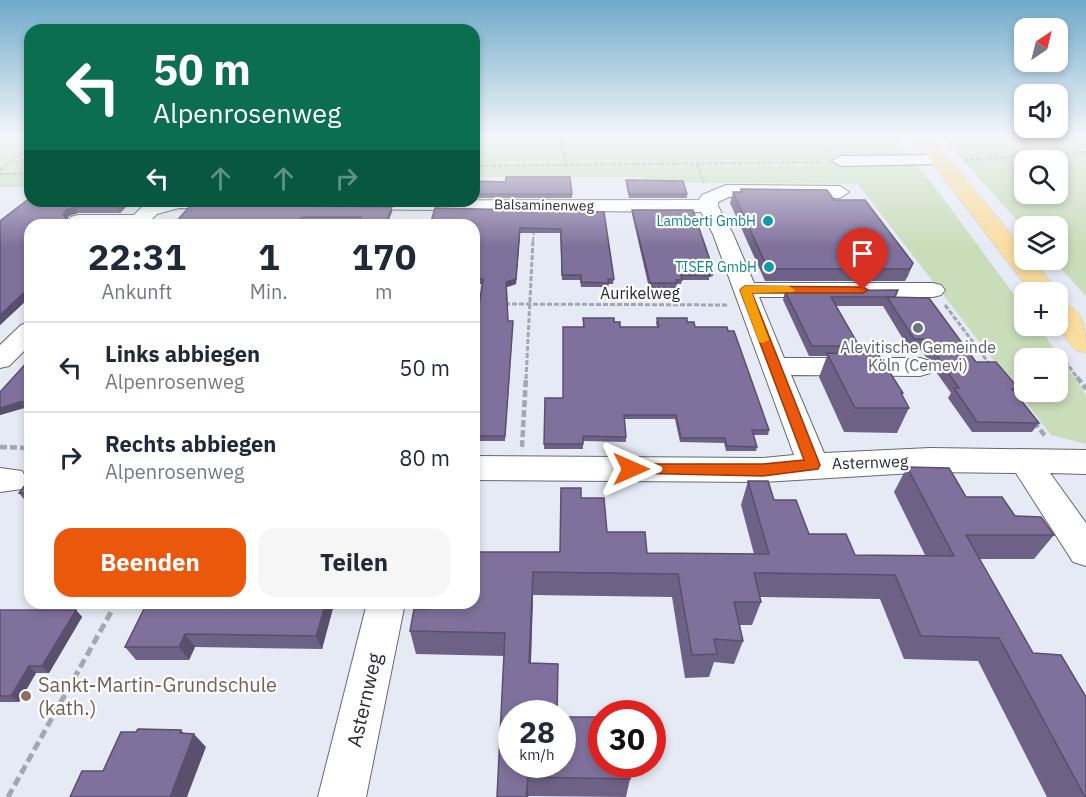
<!DOCTYPE html>
<html lang="de">
<head>
<meta charset="utf-8">
<style>
  body { margin:0; font-family:"IBM Plex Sans",sans-serif; background:#f6f6f7; color:#1f2937; height:100vh; display:flex; flex-direction:column; font-size:22px; white-space:nowrap }
  * { box-sizing:border-box; margin:0 }
  p { font-size:20px; color:#747a83 }
  .icon { flex:none; width:33px; height:33px; fill:none; stroke:currentColor; stroke-width:2; stroke-linecap:round; stroke-linejoin:round }
  .map { position:relative; flex:1; overflow:hidden }
  .side { position:absolute; left:24px; top:219px; width:456px; height:390px; display:flex; flex-direction:column; background:#fff; border-radius:18px; box-shadow:0 3px 9px #0003 }
  .side>* { flex:none }
  .hud { position:absolute; left:24px; top:24px; width:456px; height:183px; border-radius:18px; box-shadow:0 3px 9px #0003; background:#0b6e4f; color:#fff; overflow:hidden }
  .needle { width:39px; rotate:35deg }
  .tools { position:absolute; left:1014px; top:18px; display:grid; gap:12px }
  .tools a { display:grid; place-items:center; width:54px; height:54px; border-radius:12px; background:#fff; box-shadow:0 3px 9px #0003; font-size:30px }
  .speed { position:absolute; left:498px; top:700px; display:flex; gap:12px; font-size:30px; font-weight:700; text-align:center }
  .speed>* { display:grid; place-content:center; width:78px; height:78px; border-radius:50%; background:#fff; box-shadow:0 3px 9px #0003; line-height:1 }
  .speed small { font-size:15px; font-weight:400 }
  .speed .limit { border:9px solid #d22; background:#fff; color:#111 }
  .pin { position:absolute; display:grid; place-items:center; width:51px; height:51px; color:#fff; margin:-62px -26px; border-radius:50% 50% 50% 0; rotate:-45deg; box-shadow:0 0 6px #0007 }
  .pin .icon { rotate:45deg }
  .me { position:absolute; width:66px; margin:-33px; rotate:90deg; stroke-linejoin:round; filter:drop-shadow(0 0 4px #0008) }
  .turn { display:flex; align-items:center; gap:21px; height:126px; padding:0 30px; font-size:27px }
  .turn .icon { width:78px; height:78px; stroke-width:2.5 }
  .turn b { display:block; font-size:42px; line-height:51px }
  .lanes { display:flex; align-items:center; height:57px; padding:0 30px; background:#0003; justify-content:center; gap:30px; direction:ltr }
  .lanes .off { opacity:.35 }
  .eta { display:flex; justify-content:space-evenly; align-items:center; height:102px; text-align:center }
  .eta b { font-size:36px; font-weight:700; line-height:42px }
  .primary-button { display:flex; gap:12px; margin-top:auto; padding:12px 30px }
  .primary-button a { flex:1; height:69px; border-radius:18px; background:#ea580c; color:#fff; font-size:24px; font-weight:700; line-height:69px; text-align:center }
  .primary-button a+a { background:#f6f6f7; color:#1f2937 }
  ul { padding:0; list-style:none }
  li { display:flex; align-items:center; gap:18px; height:90px; padding:0 30px; border-top:2px solid #e0e1e3 }
  li div { flex:1 }
  li b { display:block; font-size:22px }
  li em { font-style:normal }
  .map>svg:first-child { display:block }
  .green { fill:#c9ddba; fill-rule:evenodd }
  .lines { fill:none; stroke-linecap:round; stroke-linejoin:round }
  .minor-casing { stroke:#656972; stroke-width:2 }
  .major-casing { stroke:#c7c7c8; stroke-width:1 }
  .path-far3 { stroke:#a4a7b0; stroke-width:2; stroke-dasharray:4 2; stroke-linecap:butt }
  .path-far2 { stroke:#a4a7b0; stroke-width:3; stroke-dasharray:5 2; stroke-linecap:butt }
  .path-far1 { stroke:#a4a7b0; stroke-width:4.5; stroke-dasharray:7 3; stroke-linecap:butt }
  .path { stroke:#a4a7b0; stroke-width:5; stroke-dasharray:9 4.5; stroke-linecap:butt }
  .minor { fill:#fff; fill-rule:evenodd }
  .major { fill:#fadda1; fill-rule:evenodd }
  .wall { fill:#6e6186 }
  .shaded-wall { fill:#5a4f6d }
  .building { fill:#80719c; stroke:#5a4f6d; stroke-width:1.5 }
  .route { fill:#ea580c; stroke:#983908; stroke-width:1.5 }
  .slow { fill:#f59e0b }
  .culture-dot { fill:#0f9aa8; stroke:#fff; stroke-width:2 }
  .worship-dot { fill:#6b7280; stroke:#fff; stroke-width:2 }
  .education-dot { fill:#8d6e63; stroke:#fff; stroke-width:2 }
  .labels { text-anchor:middle; dominant-baseline:central; stroke-width:4.5; stroke-linejoin:round; paint-order:stroke }
  .far-street-label { font-size:14px; fill:#28292d; stroke:#fff }
  .far-culture-label { font-size:14px; fill:#0d838f; stroke:#fff; text-anchor:end }
  .street-label { font-size:16px; fill:#28292d; stroke:#fff }
  .worship-label { font-size:16px; fill:#5b616d; stroke:#fff }
  .near-education-label { font-size:20px; fill:#785e54; stroke:#fff; text-anchor:start }
  .near-street-label { font-size:20px; fill:#28292d; stroke:#fff }
</style>
</head>
<body>
<div class="map">
<svg width="1086" height="797" viewBox="0 0 1086 797">
  <rect width="100%" height="100%" fill="#e6eaf5"/>
  <g class="green">
    <rect x="0" y="135" width="30" height="52"/>
    <path d="M815,135L846,168L817,135H892L937,190L1024,308V326H1038L1083,390L1086,396V444L1051,435L858,184L642,182L641,177H474V136ZM1024,358H1058V392H1024Z"/>
    <path d="M940,135H1086V296L1053,260H1058V226L1024,228ZM1024,160H1058V194H1024Z"/>
  </g>
  <g class="lines">
    <g class="minor-casing">
      <g id="minor">
        <polygon points="940,155 949,160 946,164 841,166 832,161 841,156"/>
        <polygon points="726,185 840,186 849,192 840,198 729,197 718,202 718,206 733,234 754,283 933,283 941,285 945,290 941,295 933,297 759,297 784,358 920,358 930,361 933,367 930,373 920,376 791,375 824,453 930,448 1086,450 1086,474 1050,473 1086,523 1086,566 1073,562 1016,473 930,472 763,482 474,480 474,456 763,458 794,455 713,234 701,212 179,208 157,214 146,225 71,225 68,221 71,217 78,215 134,215 143,206 160,201 699,200 702,195"/>
        <polygon points="30,322 30,345 9,366 0,368 0,345 21,325"/>
        <polygon points="0,468 22,471 27,480 22,489 0,492"/>
        <polygon points="367,603 405,603 366,797 318,797"/>
      </g>
    </g>
    <g class="major-casing">
      <g id="major">
        <polygon points="911,135 930,135 1024,250 1024,260 1033,260 1059,292 1058,294 1031,292"/>
        <path d="M1058,301C1085,307 1086,330 1086,353L1075,350L1056,326Z"/>
      </g>
    </g>
    <g class="path-far3">
      <polyline points="561,135 566,166"/>
      <polyline points="816,135 830,150"/>
      <polyline points="964,160 1086,152"/>
      <polyline points="14,162 30,158"/>
      <polyline points="697,164 704,183"/>
      <polyline points="474,166 822,162"/>
      <polyline points="0,170 30,146"/>
      <polyline points="0,174 30,173"/>
      <polyline points="533,241 534,230"/>
    </g>
    <g class="path-far2">
      <polyline points="505,304 728,305"/>
      <polyline points="945,305 991,366"/>
      <polyline points="1040,326 1046,335"/>
      <polyline points="1061,355 1078,379"/>
      <polyline points="526,379 533,240"/>
    </g>
    <g class="path-far1">
      <polyline points="1077,377 1086,389"/>
      <polyline points="1034,422 1046,437"/>
      <polyline points="0,447 30,448"/>
      <polyline points="522,447 526,377"/>
    </g>
    <polyline class="path" points="8,797 116,603"/>
    <use href="#minor" class="minor"/>
    <use href="#major" class="major"/>
  </g>
  <g class="wall">
    <polygon points="626,180 687,194 687,198 629,198 626,184"/>
    <polygon points="474,181 506,182 572,194 572,198 474,198"/>
    <polygon points="741,189 834,200 913,263 908,276 905,281 765,281 730,203 733,192 740,192"/>
    <polygon points="30,198 132,201 120,213 78,213 69,216 67,220 68,221 103,221 104,225 30,225 30,297 0,325"/>
    <polygon points="191,205 392,212 359,222 303,222 301,225 173,225"/>
    <polygon points="632,210 714,272 713,276 709,277 709,280 682,280 681,284 677,284 676,288 649,288 632,214"/>
    <polygon points="604,212 614,279 613,284 609,284 608,287 581,287 580,280 562,280 560,233 520,233 516,284 507,287 508,321 513,321 513,326 505,441 474,441 474,326 476,326 482,284 474,284 474,225"/>
    <polygon points="785,291 895,298 976,362 1018,388 1015,393 1039,423 1032,432 972,432 948,398 951,393 934,369 932,360 926,357 920,349 909,349 883,306 836,306 859,346 856,354 903,393 902,395 909,408 897,433 844,432 819,377 827,356 809,356 783,300"/>
    <polygon points="583,318 614,322 620,327 657,327 656,323 657,318 687,322 695,327 769,430 768,435 753,435 757,447 756,451 726,451 724,443 680,442 675,419 624,419 626,437 626,442 583,441 583,449 544,449 545,398 563,398 583,327"/>
    <polygon points="30,359 30,408 24,408 0,415 0,392"/>
    <polygon points="907,467 966,497 1015,516 1054,535 1034,559 979,559 1086,797 1047,797 978,661 904,659 880,599 760,597 761,602 752,625 740,625 743,641 734,664 714,662 709,677 685,678 672,597 533,595 531,663 512,714 602,765 630,779 626,797 529,796 528,797 497,797 504,656 416,654 410,631 430,609 560,552 561,488 581,498 607,532 647,553 754,554 741,505 748,481 774,500 809,534 855,555 925,555 894,492"/>
    <polygon points="30,479 30,503 27,503 19,493"/>
    <polygon points="147,603 333,608 322,649 195,647 189,660 136,660 125,647"/>
    <polygon points="0,610 76,610 82,617 49,673 36,673 19,702 0,702"/>
  </g>
  <g class="shaded-wall">
    <polygon points="124,201 132,201 120,213 118,207"/>
    <polygon points="75,207 78,213 69,216 66,221 63,215 66,210"/>
    <polygon points="392,207 392,212 387,225 385,225"/>
    <polygon points="302,217 303,222 301,225 297,225"/>
    <polygon points="520,233 516,284 507,287 506,282"/>
    <polygon points="30,287 30,297 0,325 0,315"/>
    <polygon points="20,402 24,408 0,415 0,408"/>
    <polygon points="533,572 533,595 530,686 529,663"/>
    <polygon points="326,603 331,603 333,608 322,649 316,636"/>
    <polygon points="76,610 82,617 49,673 42,666"/>
    <polygon points="185,634 195,647 189,660 179,647"/>
    <polygon points="29,666 36,673 19,702 11,696"/>
    <polygon points="181,730 191,742 194,734 206,747 187,797 170,797"/>
    <polygon points="528,777 528,797 526,797"/>
  </g>
  <g class="building">
    <polygon points="506,177 570,177 572,194 474,194 474,181 506,182"/>
    <polygon points="626,180 683,181 687,194 629,194"/>
    <polygon points="741,189 827,190 834,200 865,200 913,263 910,269 768,269 733,192 742,192"/>
    <polygon points="30,198 30,201 124,201 118,207 75,207 66,210 63,215 68,221 103,221 99,225 30,225 30,287 0,315 0,221"/>
    <polygon points="191,205 392,207 385,225 357,225 361,217 302,217 297,225 173,225"/>
    <polygon points="435,208 604,212 614,279 608,279 609,283 581,282 581,275 562,275 561,229 520,228 516,279 506,282 508,321 513,321 505,436 474,436 474,326 476,326 483,279 474,279 474,225 430,225"/>
    <polygon points="632,210 693,210 714,272 708,272 710,276 681,275 682,280 676,280 677,283 650,283"/>
    <polygon points="898,290 895,297 831,297 859,346 812,346 785,291"/>
    <polygon points="887,297 929,298 976,362 996,362 1018,388 1012,389 1039,423 977,422 954,388 959,388 939,360 937,351 931,348 924,339 914,339"/>
    <polygon points="583,318 614,318 614,322 620,322 620,327 659,327 657,318 687,318 687,322 694,322 695,327 727,327 728,331 734,331 769,430 752,430 757,447 727,446 725,438 681,438 676,415 624,415 626,437 583,436 583,444 544,444 545,398 563,398 563,327 584,327"/>
    <polygon points="827,353 878,354 903,393 901,393 909,408 855,408"/>
    <polygon points="30,359 30,402 20,402 0,408 0,392"/>
    <polygon points="907,467 949,468 966,497 1002,497 1015,516 1041,517 1054,535 966,535 1033,653 1061,655 1086,697 1086,797 1085,797 999,638 921,636 895,575 754,573 761,602 734,602 743,641 714,639 717,654 692,655 678,574 533,572 529,663 558,664 557,714 512,714 512,765 562,765 562,717 602,717 602,765 629,765 630,779 528,777 526,797 497,797 505,633 410,631 414,609 430,609 431,603 474,603 474,552 560,552 561,488 581,488 581,498 604,498 607,532 645,532 647,553 769,554 748,481 768,481 774,500 796,500 809,534 846,534 855,555 954,556"/>
    <polygon points="30,479 30,493 19,493"/>
    <polygon points="147,603 326,603 316,636 185,634 179,647 125,647"/>
    <polygon points="0,610 76,610 42,666 29,666 11,696 0,696"/>
    <polygon points="138,729 181,730 180,733 194,734 170,797 70,797 82,771 103,771 121,732 136,732"/>
  </g>
  <linearGradient id="sky" x2="0" y2="1"><stop stop-color="#6faaca"/><stop offset="0.55" stop-color="#f4f6fa"/><stop offset="1" stop-color="#f4f6fa" stop-opacity="0"/></linearGradient>
  <rect width="1086" height="247" fill="url(#sky)"/>
  <polygon class="route" points="745,286 863,287 868,290 863,293 752,293 820,465 818,469 763,476 626,473 624,469 631,464 763,464 804,460 740,290"/>
  <polygon class="slow" points="789,286 795,290 793,292 752,293 769,340 763,343 759,342 740,290 745,286"/>
  <g class="culture-dot">
    <circle cx="768" cy="221" r="6"/>
    <circle cx="769" cy="267" r="6"/>
  </g>
  <circle class="worship-dot" cx="918" cy="328" r="6"/>
  <circle class="education-dot" cx="26" cy="696" r="6"/>
  <g class="labels">
    <g class="far-street-label">
      <text transform="translate(544 205) rotate(1)">Balsaminenweg</text>
    </g>
    <g class="far-culture-label">
      <text x="756" y="221">Lamberti GmbH</text>
      <text x="757" y="267">TISER GmbH</text>
    </g>
    <g class="street-label">
      <text x="640" y="293">Aurikelweg</text>
      <text transform="translate(870 462) rotate(-2)">Asternweg</text>
    </g>
    <g class="worship-label">
      <text x="918" y="347">Alevitische Gemeinde<tspan x="918" dy="18">Köln (Cemevi)</tspan></text>
    </g>
    <g class="near-education-label">
      <text x="38" y="684">Sankt-Martin-Grundschule<tspan x="38" dy="23">(kath.)</tspan></text>
    </g>
    <g class="near-street-label">
      <text transform="translate(364 700) rotate(-77)">Asternweg</text>
    </g>
  </g>
</svg>
<div class="tools">
<a><svg class="needle" viewBox="-14 -14 28 28"><path d="M0-13l5 13h-10z" fill="#e53935"/><path d="M0 13l5-13h-10z" fill="#747a83"/></svg></a>
<a><svg class="icon" aria-label="sound" viewBox="0 0 24 24"><path d="M4 9h4l5-4v14l-5-4H4zM17 9q2 3 0 6"/></svg></a>
<a><svg class="icon" aria-label="search" viewBox="0 0 24 24"><circle cx="10" cy="10" r="6"/><path d="M15 15l6 6"/></svg></a>
<a><svg class="icon" aria-label="layers" viewBox="0 0 24 24"><path d="M12 4l9 5-9 5-9-5zM3 14l9 5 9-5"/></svg></a>
<a>+</a>
<a>−</a>
</div>
<div class="speed"><div>28<small>km/h</small></div><div class="limit">30</div></div>
<div class="pin" style="left:863px;top:290px;background:#d93025"><svg class="icon" aria-label="arrive" viewBox="0 0 24 24"><path d="M6 21V4h12l-3 4 3 4H6"/></svg></div>
<svg class="me" style="left:631px;top:469px" viewBox="-20 -20 40 40"><path d="M0-17L14 15 0 8-14 15z" fill="#ea580c" stroke="#fff" stroke-width="4"/></svg>
<div class="hud">
<div class="turn"><svg class="icon" aria-label="left" viewBox="0 0 24 24"><path d="M17 20v-9H6M10 6l-5 5 5 5"/></svg><div><b>50 m</b>Alpenrosenweg</div></div>
<div class="lanes"><svg class="icon" aria-label="left" viewBox="0 0 24 24"><path d="M17 20v-9H6M10 6l-5 5 5 5"/></svg><svg class="icon off" aria-label="ahead" viewBox="0 0 24 24"><path d="M12 20V5M6 11l6-6 6 6"/></svg><svg class="icon off" aria-label="ahead" viewBox="0 0 24 24"><path d="M12 20V5M6 11l6-6 6 6"/></svg><svg class="icon off" aria-label="right" viewBox="0 0 24 24"><path d="M7 20v-9h11M14 6l5 5-5 5"/></svg></div>
</div>
<section class="side">
<div class="eta">
<div><b>22:31</b><p>Ankunft</p></div>
<div><b>1</b><p>Min.</p></div>
<div><b>170</b><p>m</p></div>
</div>
<ul>
<li><svg class="icon" aria-label="left" viewBox="0 0 24 24"><path d="M17 20v-9H6M10 6l-5 5 5 5"/></svg><div><b>Links abbiegen</b><p>Alpenrosenweg</p></div><em>50 m</em></li>
<li><svg class="icon" aria-label="right" viewBox="0 0 24 24"><path d="M7 20v-9h11M14 6l5 5-5 5"/></svg><div><b>Rechts abbiegen</b><p>Alpenrosenweg</p></div><em>80 m</em></li>
</ul>
<div class="primary-button"><a>Beenden</a><a>Teilen</a></div>
</section>
</div>
</body>
</html>
